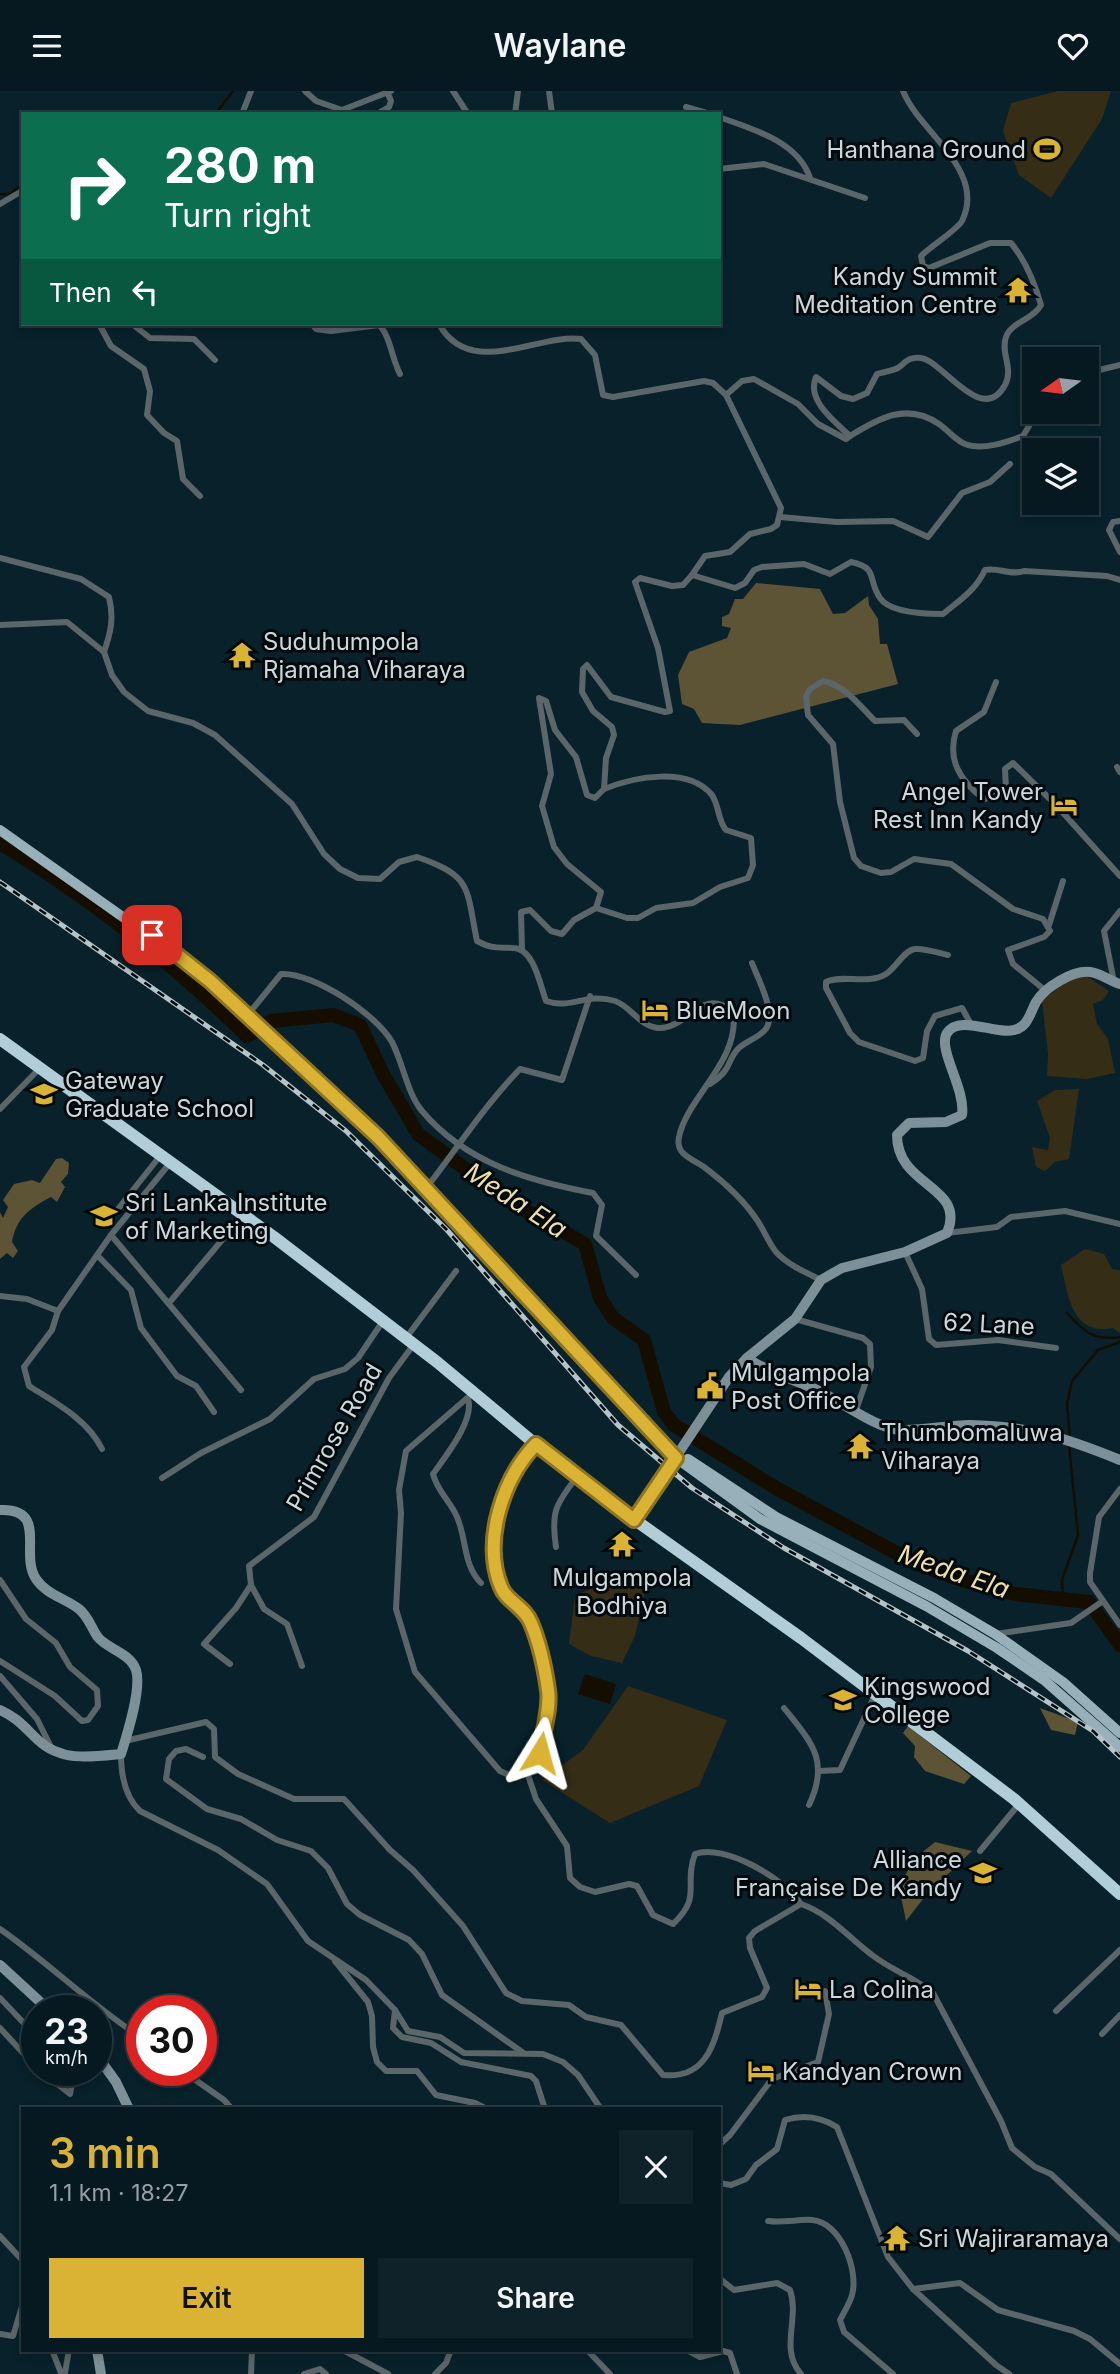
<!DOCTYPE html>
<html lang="en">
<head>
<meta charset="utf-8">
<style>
  body { margin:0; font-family:Inter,sans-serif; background:#0f2229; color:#f1f3f6; height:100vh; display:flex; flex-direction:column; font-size:26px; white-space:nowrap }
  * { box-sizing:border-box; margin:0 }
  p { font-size:23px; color:#98a0a5 }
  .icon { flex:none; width:38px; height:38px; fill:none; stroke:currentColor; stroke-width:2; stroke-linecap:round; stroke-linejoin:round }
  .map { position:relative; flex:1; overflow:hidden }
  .panel { position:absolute; left:21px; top:2016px; width:700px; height:245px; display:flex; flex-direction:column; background:#061920; border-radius:0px; box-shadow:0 4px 10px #0003,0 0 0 2px #27383e }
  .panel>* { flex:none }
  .guide { position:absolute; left:21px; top:21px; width:700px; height:214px; border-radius:0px; box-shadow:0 4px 10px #0003,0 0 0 2px #27383e; background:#0b6e4f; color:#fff; overflow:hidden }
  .needle { width:46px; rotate:256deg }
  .fabs { position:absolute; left:1022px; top:256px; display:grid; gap:14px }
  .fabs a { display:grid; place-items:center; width:77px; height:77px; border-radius:0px; background:#061920; box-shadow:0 4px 10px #0003,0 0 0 2px #27383e; font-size:35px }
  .speed { position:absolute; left:21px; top:1904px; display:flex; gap:14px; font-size:35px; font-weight:700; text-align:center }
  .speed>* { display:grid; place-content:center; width:91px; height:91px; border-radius:50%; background:#061920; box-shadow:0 4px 10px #0003,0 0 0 2px #27383e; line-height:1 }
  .speed small { font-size:18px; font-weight:400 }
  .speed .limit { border:10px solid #d22; background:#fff; color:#111 }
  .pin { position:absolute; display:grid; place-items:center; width:60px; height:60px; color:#fff; margin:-30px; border-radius:14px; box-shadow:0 4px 10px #0006 }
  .me { position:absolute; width:77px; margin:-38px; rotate:8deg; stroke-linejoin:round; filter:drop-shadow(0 0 5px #0008) }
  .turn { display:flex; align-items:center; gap:24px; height:147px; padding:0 28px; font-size:32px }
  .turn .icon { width:91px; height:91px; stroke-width:2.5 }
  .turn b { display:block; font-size:49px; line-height:60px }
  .then { display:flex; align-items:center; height:66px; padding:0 28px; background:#0003; gap:14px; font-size:26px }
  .round { display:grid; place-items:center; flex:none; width:74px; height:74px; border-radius:0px; background:#0f2229 }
  .headline { display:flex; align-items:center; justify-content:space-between; height:119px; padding:0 28px }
  h1 { font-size:42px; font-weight:600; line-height:52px; color:#dab334 }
  .button { display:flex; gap:14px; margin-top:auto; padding:14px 28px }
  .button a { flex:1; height:80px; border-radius:0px; background:#dab334; color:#111; font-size:28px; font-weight:600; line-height:80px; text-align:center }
  .button a+a { background:#0f2229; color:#f1f3f6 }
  header { display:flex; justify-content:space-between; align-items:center; height:91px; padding:0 28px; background:#061920; font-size:32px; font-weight:600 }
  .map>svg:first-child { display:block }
  .green { fill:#352d16 }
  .forest { fill:#5d5335 }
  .water { fill:#150e00 }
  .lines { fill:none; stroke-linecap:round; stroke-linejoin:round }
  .stream { stroke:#150e00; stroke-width:2.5 }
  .river { stroke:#150e00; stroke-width:14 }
  .street { stroke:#5b666a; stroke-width:6 }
  .secondary { stroke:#7d9097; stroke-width:10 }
  .primary { stroke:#98b0b9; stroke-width:10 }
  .highway { stroke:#b0cdd8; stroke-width:12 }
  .rail-casing { stroke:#b4c4c9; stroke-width:5 }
  .rail { stroke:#02090d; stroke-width:2.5; stroke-dasharray:8; stroke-linecap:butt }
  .route-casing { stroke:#8e7422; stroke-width:18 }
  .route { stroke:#dab334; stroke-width:12 }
  .labels { text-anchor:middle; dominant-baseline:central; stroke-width:6; stroke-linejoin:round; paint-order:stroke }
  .poi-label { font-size:24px; fill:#cad9de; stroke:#02090d; text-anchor:start }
  .street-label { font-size:24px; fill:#cad9de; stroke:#02090d }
  .water-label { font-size:26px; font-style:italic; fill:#f2dea5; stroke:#02090d }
</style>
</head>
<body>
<header><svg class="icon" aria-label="menu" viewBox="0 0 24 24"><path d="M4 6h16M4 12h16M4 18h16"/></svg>Waylane<svg class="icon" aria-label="heart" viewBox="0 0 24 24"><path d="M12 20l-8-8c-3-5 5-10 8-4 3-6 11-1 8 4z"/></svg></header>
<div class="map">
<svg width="1120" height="2283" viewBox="0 0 1120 2283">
  <rect width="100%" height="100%" fill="#08212a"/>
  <g class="green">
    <polygon points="1058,0 1111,0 1102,28 1051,107 1019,84 1003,40 1011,12"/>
    <polygon points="1085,884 1109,900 1103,909 1093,913 1097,933 1108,948 1115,982 1087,988 1047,985 1048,962 1042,910 1069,888"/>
    <polygon points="1079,998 1069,1068 1055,1071 1045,1080 1036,1076 1032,1056 1048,1059 1050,1047 1037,1010 1055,999"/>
    <path d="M1085,1158L1104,1163L1112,1178L1120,1179V1242L1113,1237C1072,1245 1068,1205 1061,1174Z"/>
    <polygon points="637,1481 646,1497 635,1545 622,1572 591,1565 569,1553 575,1504"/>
    <polygon points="628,1595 727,1629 699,1695 610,1732 542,1689 583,1659"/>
  </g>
  <g class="forest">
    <polygon points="756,492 820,498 833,523 845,522 868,505 869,514 878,528 880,553 887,553 898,593 740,634 702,632 694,618 682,613 678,584 689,561 727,547 731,537 722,535 722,526 729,523 735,508 743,508"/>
    <path d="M62,1067L69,1072L68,1083L61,1091L65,1096L57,1111L51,1106C30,1117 16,1127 12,1151L18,1160L13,1167L7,1162L0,1168V1121L3,1127L8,1116L3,1109L14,1093L32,1089L40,1092L56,1068Z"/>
    <polygon points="1040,1617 1078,1631 1075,1644 1051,1639"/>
    <polygon points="908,1635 971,1685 964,1693 925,1680 914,1666 915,1655 903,1642"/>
    <polygon points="935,1751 972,1760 926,1804 906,1830 899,1796 914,1768"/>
  </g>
  <polygon class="water" points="585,1583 616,1593 610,1613 578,1603"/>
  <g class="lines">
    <g class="stream">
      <polyline points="210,23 216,22 233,0"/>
      <polyline points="0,103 10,103 23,93"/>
      <path d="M1067,1222C1084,1241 1094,1250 1120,1246"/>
      <polyline points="1070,1348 1067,1313 1072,1290 1098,1259 1120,1251"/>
      <polyline points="1063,1508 1062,1489 1078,1444 1069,1354"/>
    </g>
    <path class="river" d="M0,752C90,807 172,871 247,945L271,930L333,924L360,934L383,983L418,1043L509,1110L585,1153L600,1207L613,1227L644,1249L664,1321L674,1334L776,1397L917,1473L955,1487L1015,1503L1089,1511L1120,1554"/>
    <g class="street">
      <polyline points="305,0 316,10 342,19 391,0"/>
      <polyline points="453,0 468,23"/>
      <polyline points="549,0 552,23"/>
      <polyline points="686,16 710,23"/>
      <polyline points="242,23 251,0"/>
      <polyline points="377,23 389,16 391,10 388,3"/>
      <polyline points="515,23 518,0"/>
      <path d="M719,26C752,38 798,50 810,87"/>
      <polyline points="719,78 764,73 865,107"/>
      <polyline points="0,113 22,100"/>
      <polyline points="99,233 111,255 144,278 150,300 147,324 164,342 177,350 183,388 200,405"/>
      <polyline points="132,233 150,247 194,248 215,269"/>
      <path d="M312,233L316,238L331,240L379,234C390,244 392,268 400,283"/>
      <path d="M439,233C470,289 539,242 581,248L595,264L603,304L613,306L704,290L713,292L726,304L781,417L777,434L771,438L750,443L730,461L705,465L692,484L735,497L745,492L754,479L762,476L804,473L830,483L851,471C879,477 867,488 880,507C890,522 926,523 943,523C961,508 975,500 985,479C999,476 1010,485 1024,480L1107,485L1120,489"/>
      <polyline points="1087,282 1120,274"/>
      <path d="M726,304L742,290L754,288L798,313L818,333L846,348L850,345C834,330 806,309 816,286L841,305L853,308L867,302L877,283C883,281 892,280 898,277C905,272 909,265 921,267C943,270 982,336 1005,294C1014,277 1000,262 1006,246C1011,231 1034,228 1041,214C1035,193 1025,169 1011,152H990L929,177L923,175L921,165C930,156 958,138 962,130C987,79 919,41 903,0"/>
      <path d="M850,345C879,327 907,311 939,333C948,339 955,349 965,353C982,360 1007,351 1023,345L1038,320"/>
      <polyline points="780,426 837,431 893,430 928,446 962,402 990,391 1010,373"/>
      <polyline points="1120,430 1113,431 1109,439 1120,461"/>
      <path d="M0,467L81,488L109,506C114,527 111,541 104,561"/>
      <path d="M0,534L67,531L104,561L112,584L124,601L148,620L193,632L215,644L292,713L324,763L340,778L358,787L380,788L399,771L417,766C473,785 466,797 477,850C492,858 497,856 513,857C534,857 540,894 546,910C571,919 586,901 615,910C631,915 641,938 661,937C690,935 702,895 733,921C741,969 687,1006 679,1046C675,1064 693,1068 704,1076C724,1091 743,1108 757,1129C764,1139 768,1151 776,1161C788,1174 805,1181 821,1189"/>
      <path d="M996,591L984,621L956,640C947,669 960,690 984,708L1003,703L1006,697L1005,678L1013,672L1055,713L1120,785"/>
      <path d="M917,643L904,629L875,630C860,615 845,594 823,590L810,598L806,606L808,624L833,653L840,711L854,767L861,775L881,782L891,781L914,768L951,773L1013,818L1043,828L1050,840L1044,846L1008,859L1013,873L1046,900"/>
      <polyline points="1117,676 1120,681"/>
      <path d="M596,817L627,827H638L656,817L693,812L720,796L748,787L753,774L751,747L726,739C718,730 719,714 712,704C688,675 634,686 604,698"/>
      <polyline points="1049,834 1063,790"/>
      <polyline points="522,859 521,821 530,819 551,840 562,843 574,829 596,817 601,801 567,773 554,756 542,715 551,683 539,607 546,610 555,639 576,666 587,704 595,707 604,698 606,667 614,644 612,636 593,620 582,601 583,578 587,574 611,606 665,621 670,620 658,557 635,491 640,487 672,495 683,494 692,484"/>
      <path d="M948,864C938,862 925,857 915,858C904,859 896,877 886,883C869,894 841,883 826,891V897L850,942L859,951L915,970L923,967L927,940L935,925L962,917L972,935"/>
      <polyline points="1114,891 1104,840 1120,820"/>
      <path d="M247,925L281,883C313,881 376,923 392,951C403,972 407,1002 422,1020C466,1072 529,1090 593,1102L602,1114L596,1145L636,1184"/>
      <path d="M710,993C734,978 726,968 740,956C747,950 757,947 764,940C779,926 758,888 752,872"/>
      <polyline points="0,1018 39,978"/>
      <path d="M427,1096C458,1056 485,1014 520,978L562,989L590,905"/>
      <polyline points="118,1118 160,1065"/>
      <polyline points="947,1142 997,1136 1011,1126 1065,1120 1120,1133"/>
      <polyline points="111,1144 241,1299"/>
      <polyline points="905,1161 922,1198 929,1248 936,1254 998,1249 1056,1257"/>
      <polyline points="98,1165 131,1199 141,1237 177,1285 196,1295 214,1321"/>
      <polyline points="0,1205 27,1208 58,1220"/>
      <polyline points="169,1212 244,1123"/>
      <polyline points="795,1228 863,1247 870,1253 871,1276 856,1319"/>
      <polyline points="406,1247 456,1180"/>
      <polyline points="473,1302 406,1360 399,1399 401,1422 396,1518 415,1581 500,1680 516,1687 535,1674 539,1663 549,1601 531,1531 523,1518 502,1499 493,1470 493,1450 509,1393 520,1369 536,1353"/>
      <path d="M468,1308C475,1329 445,1366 433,1383C437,1400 451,1411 457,1426C467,1449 463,1474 481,1492"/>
      <path d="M102,1358C88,1329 56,1312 29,1295L24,1276L52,1239L58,1220L111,1144L170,1072"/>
      <polyline points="162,1387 201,1362 270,1328 314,1288 345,1278 358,1267 383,1230"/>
      <polyline points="1120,1398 1099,1426 1090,1482 1090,1491 1120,1534"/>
      <path d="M556,1456C551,1422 555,1414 576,1387"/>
      <polyline points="0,1489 26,1528 56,1552 70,1576 97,1599 98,1615 88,1629 82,1630 55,1605 0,1570"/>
      <polyline points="251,1494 264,1518 287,1533 302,1575"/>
      <polyline points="995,1543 1071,1532 1103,1510"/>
      <polyline points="230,1573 204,1553 236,1517 251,1494 249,1475 314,1426 389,1287 414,1253"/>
      <polyline points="0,1585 37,1628 52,1658"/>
      <path d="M784,1617C812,1652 830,1670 809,1714"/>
      <path d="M125,1650L206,1631L214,1638L215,1666L238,1683L294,1708H344L390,1759L413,1779L463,1835L506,1902L522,1910L569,1914L586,1926L621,1934L663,1984C705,1988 714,1955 722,1922L762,1906L767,1897L750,1857L749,1847L755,1840L801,1813C830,1823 848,1846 872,1864C891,1879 914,1886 933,1902L1001,2030L1012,2057L1035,2076L1051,2083L1120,2148"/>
      <path d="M121,1663C121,1683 125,1706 140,1720L218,1759L267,1793L308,1850L366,1889L395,1919L408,1940L440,1946L464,1962L543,1963L563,1971L578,1984L601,2018"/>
      <polyline points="203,1666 186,1658 176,1660 169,1668 166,1688 207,1718 241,1728 277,1749 311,1760 328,1777 347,1813 360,1824 409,1849 422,1863 442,1904 522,1961"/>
      <polyline points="819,1680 840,1679 875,1604"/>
      <path d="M527,1681L536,1708L567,1755L570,1787L580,1796L595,1801L629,1793L637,1795L653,1824L673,1833C703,1805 683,1794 695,1763C724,1752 785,1788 801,1813"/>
      <polyline points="980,1760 1019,1713"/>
      <path d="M0,1838C49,1872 92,1915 142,1947"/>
      <polyline points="335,1870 368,1911 372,1925 373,1956 377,1971 386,1980 417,1980 436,2004 475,2012 487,2018"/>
      <polyline points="0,1907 37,1946"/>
      <polyline points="395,1919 393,1937 402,1946 431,1952 461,1971 531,1985 536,1990 545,2018"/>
      <polyline points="1056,1920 1120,1859"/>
      <polyline points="0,1937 37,1977"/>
      <polyline points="1102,1943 1120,1924"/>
      <polyline points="39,1979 70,2003 73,1988 67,1979"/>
      <polyline points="181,1979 224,2009 232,2018"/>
      <polyline points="719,2054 730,2044 772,1988 818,1971 829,1923 825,1900"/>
      <path d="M719,2092L731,2094L746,2088L756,2074L777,2058L785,2029C804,2023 821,2026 837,2036L888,2166L913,2198L996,2274L1009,2283"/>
      <path d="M768,2130C785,2132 798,2128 812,2129C841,2131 859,2180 852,2204C850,2212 844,2221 840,2229L844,2241L893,2283"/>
      <polyline points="0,2145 23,2170"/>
      <path d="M719,2187L734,2199L777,2192L790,2199C800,2228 779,2258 801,2283"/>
      <polyline points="913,2198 960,2192 998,2219 1074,2240 1090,2248 1120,2273"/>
      <polyline points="0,2243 13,2245 23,2212"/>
      <polyline points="52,2259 61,2282 65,2282 69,2259"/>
      <polyline points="343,2259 388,2283"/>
      <polyline points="587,2259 610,2283"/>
      <polyline points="687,2259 700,2266 723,2260 730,2262 737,2283"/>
      <polyline points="251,2283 252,2259"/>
      <polyline points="304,2283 320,2278 326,2283"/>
      <polyline points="435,2283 446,2272 451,2259"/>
    </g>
    <g class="secondary">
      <path d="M747,1267C770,1283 795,1288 819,1300C842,1311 877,1338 901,1339C924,1340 947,1334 970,1334C1030,1335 1066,1347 1120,1369"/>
      <path d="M0,1419C49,1417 19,1463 36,1488C47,1504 65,1507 79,1518C88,1525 91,1536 97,1545C106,1558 130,1561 136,1579C142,1598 127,1644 121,1663C92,1666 61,1671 38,1649C24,1636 18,1627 0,1619"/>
      <path d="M634,1429L729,1286L747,1267L795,1228L821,1189L842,1177L905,1161L947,1142C967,1094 897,1097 897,1044L909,1032L946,1031L962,1024C966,998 937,958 947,942C959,923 996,944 1014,939C1028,936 1030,922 1036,911C1045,896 1073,879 1090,881C1100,882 1110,890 1120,893"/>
      <polyline points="0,1874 50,1920"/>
      <polyline points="96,1963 116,1991 129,2018"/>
      <polyline points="97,2259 101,2283"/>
    </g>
    <g class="primary">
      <polyline points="0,739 192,875 353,1022 427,1096 676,1367 760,1428 926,1515 997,1557 1044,1589 1120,1656"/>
      <polyline points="688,1368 776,1426 934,1507 995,1543 1063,1591 1120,1642"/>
    </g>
    <polyline class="highway" points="0,948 274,1146 437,1271 576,1387 801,1547 1014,1708 1120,1803"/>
    <g class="rail-casing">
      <polyline id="rail" points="0,791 263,974 346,1040 447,1139 618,1334 692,1397 784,1457 968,1560 1093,1640 1120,1666"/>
    </g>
    <use href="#rail" class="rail"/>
  </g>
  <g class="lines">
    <g class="route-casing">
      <path id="route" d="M152,844L210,890L378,1046L676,1367L634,1429L536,1353C503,1387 482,1450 501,1496C506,1510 525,1516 531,1532C539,1551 545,1578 548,1599C551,1618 542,1643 540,1662"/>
    </g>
    <use href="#route" class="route"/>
  </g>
  <defs>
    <g id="stadium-bare" transform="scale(2.1)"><path d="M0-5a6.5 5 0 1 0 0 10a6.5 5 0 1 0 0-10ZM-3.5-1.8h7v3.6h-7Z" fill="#dab334" stroke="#02090d" stroke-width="2.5" paint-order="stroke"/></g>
    <g id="temple-bare" transform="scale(2.1)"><path d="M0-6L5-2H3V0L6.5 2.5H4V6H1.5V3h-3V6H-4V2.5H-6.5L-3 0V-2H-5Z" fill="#dab334" stroke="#02090d" stroke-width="2.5" paint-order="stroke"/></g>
    <g id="hotel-bare" transform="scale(2.1)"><path d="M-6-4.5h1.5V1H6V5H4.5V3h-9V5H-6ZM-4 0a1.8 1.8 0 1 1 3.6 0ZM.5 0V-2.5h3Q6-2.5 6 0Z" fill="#dab334" stroke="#02090d" stroke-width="2.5" paint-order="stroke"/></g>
    <g id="university-bare" transform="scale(2.1)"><path d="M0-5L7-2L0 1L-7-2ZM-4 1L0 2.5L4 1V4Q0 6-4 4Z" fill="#dab334" stroke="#02090d" stroke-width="2.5" paint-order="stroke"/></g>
    <g id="civic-bare" transform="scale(2.1)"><path d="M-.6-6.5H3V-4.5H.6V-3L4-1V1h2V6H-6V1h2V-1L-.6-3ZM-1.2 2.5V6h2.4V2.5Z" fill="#dab334" stroke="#02090d" stroke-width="2.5" paint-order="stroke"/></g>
    <g id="school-bare" transform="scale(2.1)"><path d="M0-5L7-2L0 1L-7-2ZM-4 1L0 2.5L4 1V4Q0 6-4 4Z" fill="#dab334" stroke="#02090d" stroke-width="2.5" paint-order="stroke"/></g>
  </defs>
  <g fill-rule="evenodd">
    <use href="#stadium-bare" x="1047" y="58"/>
    <use href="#temple-bare" x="1018" y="199"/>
    <use href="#temple-bare" x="242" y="564"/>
    <use href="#hotel-bare" x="1064" y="714"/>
    <use href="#hotel-bare" x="655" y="919"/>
    <use href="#university-bare" x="44" y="1003"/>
    <use href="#university-bare" x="104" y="1125"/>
    <use href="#civic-bare" x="710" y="1295"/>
    <use href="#temple-bare" x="860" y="1355"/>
    <use href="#temple-bare" x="622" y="1453"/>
    <use href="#school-bare" x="843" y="1609"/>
    <use href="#school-bare" x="983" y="1782"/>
    <use href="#hotel-bare" x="808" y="1898"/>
    <use href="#hotel-bare" x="761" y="1980"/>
    <use href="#temple-bare" x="897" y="2147"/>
  </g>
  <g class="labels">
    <g class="poi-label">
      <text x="1026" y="58" text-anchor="end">Hanthana Ground</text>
      <text x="997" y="185" text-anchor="end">Kandy Summit<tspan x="997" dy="28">Meditation Centre</tspan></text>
      <text x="263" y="550">Suduhumpola<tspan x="263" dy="28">Rjamaha Viharaya</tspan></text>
      <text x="1043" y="700" text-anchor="end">Angel Tower<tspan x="1043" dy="28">Rest Inn Kandy</tspan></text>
      <text x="676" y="919">BlueMoon</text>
      <text x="65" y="989">Gateway<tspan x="65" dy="28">Graduate School</tspan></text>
      <text x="125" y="1111">Sri Lanka Institute<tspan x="125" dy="28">of Marketing</tspan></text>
      <text x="731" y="1281">Mulgampola<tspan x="731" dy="28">Post Office</tspan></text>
      <text x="881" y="1341">Thumbomaluwa<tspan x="881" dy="28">Viharaya</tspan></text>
      <text x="622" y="1486" text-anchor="middle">Mulgampola<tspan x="622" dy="28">Bodhiya</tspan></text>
      <text x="864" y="1595">Kingswood<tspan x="864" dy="28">College</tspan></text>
      <text x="962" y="1768" text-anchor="end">Alliance<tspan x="962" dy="28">Française De Kandy</tspan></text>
      <text x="829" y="1898">La Colina</text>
      <text x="782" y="1980">Kandyan Crown</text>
      <text x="918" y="2147">Sri Wajiraramaya</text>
    </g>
    <g class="street-label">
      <text transform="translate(989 1233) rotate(3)">62 Lane</text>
      <text transform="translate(334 1346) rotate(-60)">Primrose Road</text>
    </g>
    <g class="water-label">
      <text transform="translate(516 1109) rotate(33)">Meda Ela</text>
      <text transform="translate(954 1480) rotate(19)">Meda Ela</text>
    </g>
  </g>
</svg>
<div class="fabs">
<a><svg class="needle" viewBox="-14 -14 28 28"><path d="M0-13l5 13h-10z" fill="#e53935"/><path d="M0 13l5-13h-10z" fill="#98a0a5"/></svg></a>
<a><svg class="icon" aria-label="layers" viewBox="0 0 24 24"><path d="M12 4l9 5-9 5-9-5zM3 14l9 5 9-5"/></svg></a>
</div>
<div class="speed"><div>23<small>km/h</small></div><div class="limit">30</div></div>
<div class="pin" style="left:152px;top:844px;background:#d93025"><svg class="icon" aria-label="arrive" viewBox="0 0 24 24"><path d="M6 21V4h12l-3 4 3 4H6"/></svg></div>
<svg class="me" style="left:540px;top:1662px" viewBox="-20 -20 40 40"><path d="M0-17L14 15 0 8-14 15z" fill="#dab334" stroke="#fff" stroke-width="4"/></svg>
<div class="guide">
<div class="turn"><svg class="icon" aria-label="right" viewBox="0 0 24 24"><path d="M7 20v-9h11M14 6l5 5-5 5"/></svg><div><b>280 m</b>Turn right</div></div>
<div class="then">Then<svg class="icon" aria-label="left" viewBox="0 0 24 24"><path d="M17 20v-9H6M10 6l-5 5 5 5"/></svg></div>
</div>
<section class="panel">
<div class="headline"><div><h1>3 min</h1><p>1.1 km · 18:27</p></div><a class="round"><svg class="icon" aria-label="close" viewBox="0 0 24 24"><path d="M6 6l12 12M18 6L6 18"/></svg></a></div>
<div class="button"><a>Exit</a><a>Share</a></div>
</section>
</div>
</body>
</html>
